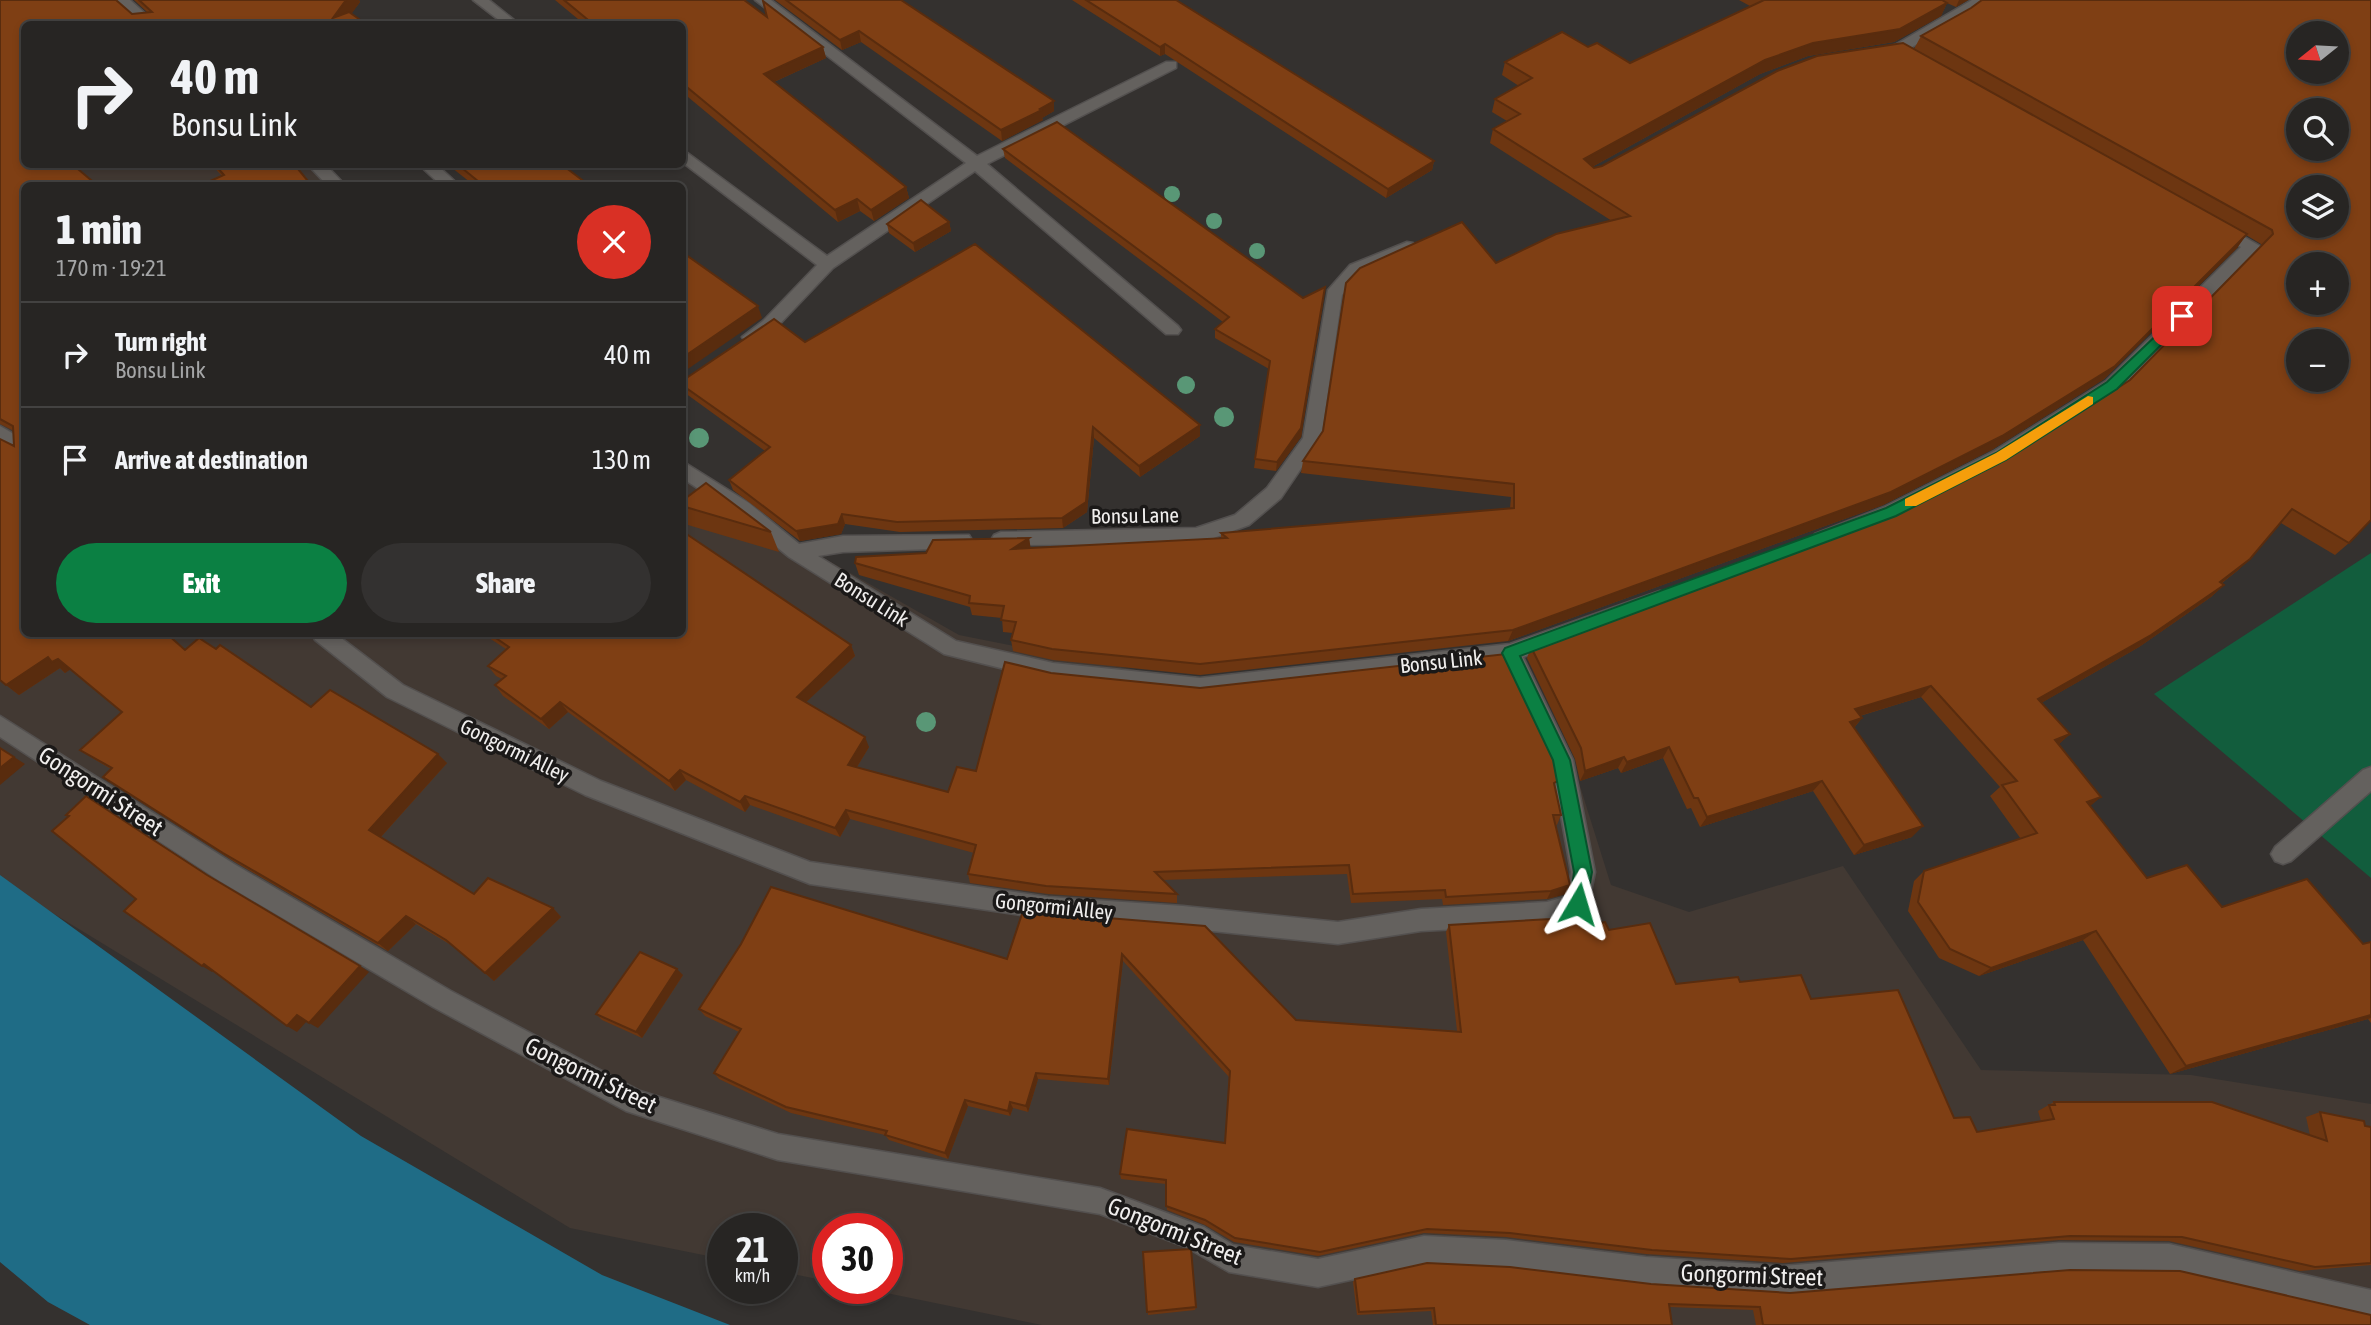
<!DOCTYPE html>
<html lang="en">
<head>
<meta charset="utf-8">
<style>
  body { margin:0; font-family:"Asap Condensed",sans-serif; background:#333130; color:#f1f3f6; height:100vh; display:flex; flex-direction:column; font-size:26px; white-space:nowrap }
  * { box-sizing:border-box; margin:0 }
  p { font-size:23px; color:#a4a5a6 }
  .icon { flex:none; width:38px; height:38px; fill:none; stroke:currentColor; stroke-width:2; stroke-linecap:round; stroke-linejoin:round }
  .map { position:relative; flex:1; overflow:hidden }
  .details { position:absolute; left:21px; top:182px; width:665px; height:455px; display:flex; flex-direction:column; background:#272523; border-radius:10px; box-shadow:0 4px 10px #0003,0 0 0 2px #434241 }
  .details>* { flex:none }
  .banner { position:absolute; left:21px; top:21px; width:665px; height:147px; border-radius:10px; box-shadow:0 4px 10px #0003,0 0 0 2px #434241; background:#272523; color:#f1f3f6; overflow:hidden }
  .needle { width:46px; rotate:252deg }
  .fabs { position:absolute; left:2286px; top:21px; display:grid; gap:14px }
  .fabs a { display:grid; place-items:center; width:63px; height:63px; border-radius:50%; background:#272523; box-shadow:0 4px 10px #0003,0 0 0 2px #434241; font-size:35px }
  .speed { position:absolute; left:707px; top:1213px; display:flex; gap:14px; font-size:35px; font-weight:700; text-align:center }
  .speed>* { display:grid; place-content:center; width:91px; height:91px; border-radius:50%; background:#272523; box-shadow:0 4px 10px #0003,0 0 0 2px #434241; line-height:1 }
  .speed small { font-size:18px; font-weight:400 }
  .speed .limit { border:10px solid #d22; background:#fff; color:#111 }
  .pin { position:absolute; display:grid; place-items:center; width:60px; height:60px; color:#fff; margin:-30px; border-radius:14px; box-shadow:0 4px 10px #0006 }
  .me { position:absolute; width:77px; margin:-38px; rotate:7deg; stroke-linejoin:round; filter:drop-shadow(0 0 5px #0008) }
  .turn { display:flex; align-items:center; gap:24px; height:147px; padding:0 35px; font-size:32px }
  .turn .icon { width:91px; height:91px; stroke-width:2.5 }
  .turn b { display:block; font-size:49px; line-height:60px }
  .round { display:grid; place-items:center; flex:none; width:74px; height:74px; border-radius:37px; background:#333130 }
  .overview { display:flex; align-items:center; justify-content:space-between; height:119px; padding:0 35px }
  h1 { font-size:42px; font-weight:800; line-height:52px }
  .cta { display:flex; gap:14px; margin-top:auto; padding:14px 35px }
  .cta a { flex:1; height:80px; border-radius:42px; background:#0b8043; color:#fff; font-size:28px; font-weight:800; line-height:80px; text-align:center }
  .cta a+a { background:#333130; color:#f1f3f6 }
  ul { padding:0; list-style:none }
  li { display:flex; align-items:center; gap:21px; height:105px; padding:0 35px; border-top:2px solid #434241 }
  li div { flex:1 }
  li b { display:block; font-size:26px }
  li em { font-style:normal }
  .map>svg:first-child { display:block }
  .built { fill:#423933 }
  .green { fill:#125d3d }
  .water { fill:#1f6c86 }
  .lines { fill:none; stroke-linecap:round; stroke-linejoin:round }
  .street-casing { stroke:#53504f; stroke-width:3 }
  .street { fill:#64615e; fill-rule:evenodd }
  .tree { fill:#599776 }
  .wall { fill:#6d3611 }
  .shaded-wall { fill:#592c0e }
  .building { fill:#7f3f14; stroke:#592c0e; stroke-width:2; fill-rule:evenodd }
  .route { fill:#0b8043; stroke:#07532c; stroke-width:2 }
  .slow { fill:#f59e0b }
  .labels { text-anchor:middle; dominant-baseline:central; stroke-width:7; stroke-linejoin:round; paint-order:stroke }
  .street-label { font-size:21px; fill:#f0eeed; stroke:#1b1918 }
  .near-street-label { font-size:24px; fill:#f0eeed; stroke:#1b1918 }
</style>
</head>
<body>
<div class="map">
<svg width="2371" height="1325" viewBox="0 0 2371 1325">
  <rect width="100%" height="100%" fill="#34312f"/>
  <polygon class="built" points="24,24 24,164 320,165 345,185 24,186 24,634 682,634 683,462 745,513 959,635 1227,688 1515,665 1569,751 1611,885 1689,912 1843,866 1981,1070 2191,1075 2371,1104 2371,1325 1042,1325 862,1288 887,1288 887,1228 828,1228 828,1281 782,1272 782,1228 723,1228 723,1259 570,1228 0,881 0,34"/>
  <polygon class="green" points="2371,553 2371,878 2154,694"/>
  <polygon class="water" points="0,875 361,1136 602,1275 730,1325 90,1325 48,1302 0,1262"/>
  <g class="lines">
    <g class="street-casing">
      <g id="street">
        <polygon points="114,0 130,0 157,24 142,24"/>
        <polygon points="473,0 489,0 519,24 504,24"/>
        <polygon points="755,0 771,0 977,156 1166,62 1176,62 1176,68 987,164 1178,326 1181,330 1178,334 1166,334 975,171 833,268 775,329 757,341 745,341 742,337 763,321 817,265 682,162 682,149 827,256 966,163"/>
        <polygon points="1972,0 1989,0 1904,52 1880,55 1873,51 1895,45"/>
        <polygon points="307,164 325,164 346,186 328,186"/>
        <polygon points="418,164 436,164 460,186 442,186"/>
        <polygon points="2218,222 2260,246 2118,391 2008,461 1898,517 1829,544 1815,544 1812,539 1815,534 1884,507 1994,451 2106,381 2241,247 2212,231 2210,227"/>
        <polygon points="1407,242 1413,243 1413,251 1362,273 1342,295 1321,439 1281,498 1249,525 1197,544 994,545 991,540 994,535 1001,532 1196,528 1235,515 1267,488 1303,438 1328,290 1350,265"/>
        <polygon points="0,426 24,440 24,456 0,442"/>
        <polygon points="682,461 749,503 799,544 843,536 969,535 972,540 969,545 962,548 843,552 818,556 956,641 1053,663 1200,678 1510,644 1660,591 1667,593 1670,599 1667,605 1523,657 1573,760 1595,872 1587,912 1547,924 1421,931 1338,944 1183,928 1048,919 810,884 585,795 387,697 315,640 312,634 336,634 403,685 601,781 810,862 1048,897 1183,906 1338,922 1421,909 1547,902 1568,896 1571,872 1551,760 1504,662 1200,696 1053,681 944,654 789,557 735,513 682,478"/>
        <polygon points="0,716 234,864 451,991 640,1091 778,1134 1100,1188 1204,1227 1233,1245 1318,1259 1424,1236 1506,1240 1646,1257 1783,1266 2059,1243 2169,1244 2371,1290 2371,1318 2169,1272 2059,1271 1783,1294 1646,1285 1506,1268 1424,1264 1318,1287 1229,1272 1186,1247 1100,1214 778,1160 626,1111 433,1007 218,880 0,737"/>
        <polygon points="2371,767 2371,791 2291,861 2283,864 2275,861 2271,854 2275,847 2363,770"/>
      </g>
    </g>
    <use href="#street" class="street"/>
  </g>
  <g class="tree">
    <circle cx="1172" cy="194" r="8"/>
    <circle cx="1214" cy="221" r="8"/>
    <circle cx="1257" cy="251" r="8"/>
    <circle cx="1186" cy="385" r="9"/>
    <circle cx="1224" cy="417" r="10"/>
    <circle cx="699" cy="438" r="10"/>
    <circle cx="926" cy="722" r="10"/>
  </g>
  <g class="wall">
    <polygon points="0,0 132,14 147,12 134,0 359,0 360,2 351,14 24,24 24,164 84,164 77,169 24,634 185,650 311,707 447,763 381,837 474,894 553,908 561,917 494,981 456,948 416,924 388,951 235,862 116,786 103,777 111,769 94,759 80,750 122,712 70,669 65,673 60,668 19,695 6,685 14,446 14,431 0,424"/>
    <polygon points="555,0 744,0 767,17 823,47 826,58 774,82 906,187 909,198 874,221 860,211 838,222 682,92 682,24 584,24"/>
    <polygon points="775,0 901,0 1054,101 1054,111 1042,118 1043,120 1002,141 861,42 842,50"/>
    <polygon points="1072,0 1176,0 1434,161 1432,170 1386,198 1165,54 1160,56"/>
    <polygon points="1739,0 1968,0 1956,7 1947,3 1941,16 1894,42 1808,56 1760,74 1592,167 1594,168 1602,166 1914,49 1921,36 2371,0 2349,543 2335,555 2281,523 2250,559 2237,571 2222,583 2224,585 2211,597 2139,647 2041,703 2070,734 2059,744 2090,806 2147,878 2222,907 2363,944 2371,942 2371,1023 2368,1019 2170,1074 2083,940 1979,976 1939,958 1908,911 1914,881 1924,871 2021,839 1990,796 2000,787 1921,697 1860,716 1862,718 1854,728 1912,837 1854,855 1813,791 1700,827 1691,808 1687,809 1663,758 1621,773 1618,768 1580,781 1575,759 1527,658 1531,647 1908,507 2019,451 2130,380 2262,246 2261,244 2246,235 2237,248 2104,379 1993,449 1883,505 1508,641 1200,675 1053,660 1013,651 1011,640 1013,633 1003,632 1002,618 972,615 970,607 859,575 855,563 1029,538 1030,548 1221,538 1221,533 1510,508 1511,497 1301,473 1303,461 1496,263 1612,221 1490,143 1493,129 1507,121 1492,112 1495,99 1519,86 1502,75 1505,62 1588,47 1630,63 1750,6"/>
    <polygon points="1003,149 1303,298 1324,297 1301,437 1276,471 1254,468 1269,369 1215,338 1215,329 1223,322 1005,158"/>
    <polygon points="211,164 294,164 222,176"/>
    <polygon points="447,164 561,164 590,186 475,186"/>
    <polygon points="949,222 951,231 915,252 889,233 887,224"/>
    <polygon points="805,342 1200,425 1200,436 1140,477 1094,438 1087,512 1063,528 900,532 845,524 841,534 800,541 733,490 729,480 765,451 685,393 682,388 682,381"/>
    <polygon points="682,501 771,532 779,552 688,525 682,515"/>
    <polygon points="483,634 682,634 851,645 855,656 806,702 869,747 857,767 948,792 976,771 1051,673 1555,788 1561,815 1557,825 1555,825 1566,894 1547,899 1443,905 1442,899 1351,903 1347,874 1163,880 1177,894 1177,903 1048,894 970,883 968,874 974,853 850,819 840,837 750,805 745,812 686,780 675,791 568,712 549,729 503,696 495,685 502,679 496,676 488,666 506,649"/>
    <polygon points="1023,911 1296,1020 1457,1031 1446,932 1449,925 1580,926 1609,930 1676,984 1740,982 1811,999 1954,1118 1977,1132 2041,1121 2038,1111 2054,1102 2310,1135 2306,1117 2320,1112 2365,1126 2371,1127 2371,1265 2300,1271 2169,1241 2059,1240 1783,1263 1646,1254 1506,1237 1424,1233 1318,1256 1234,1242 1205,1225 1167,1210 1166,1184 1121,1179 1120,1174 1225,1143 1229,1077 1123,961 1109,1085 1038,1079 1028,1112 1013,1108 1010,1116 968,1106 948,1159 889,1140 885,1135 791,1113 719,1079 714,1073 739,1032 705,1016 699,1009 1007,959"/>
    <polygon points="683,975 642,1038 602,1020 596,1014"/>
    <polygon points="1143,1252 1196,1307 1195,1310 1148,1315"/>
    <polygon points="1355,1279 1651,1284 1790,1293 2371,1325 1756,1325 1753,1310 1669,1307 1672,1325 1433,1325 1431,1311 1357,1315 1353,1282"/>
  </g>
  <g class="shaded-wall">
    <polygon points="346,0 359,0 360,2 344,24 333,18"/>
    <polygon points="1959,0 1968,0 1956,7"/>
    <polygon points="1947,3 1941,16 1894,42 1808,56 1760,74 1581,173 1584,159 1765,60 1813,43"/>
    <polygon points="859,31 861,42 842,50 840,40"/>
    <polygon points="1165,44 1165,54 1160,56 1160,47"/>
    <polygon points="823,47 826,58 767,85 764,74"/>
    <polygon points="1054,101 1054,111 1042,118 1043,120 1002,141 1001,130"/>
    <polygon points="1434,161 1432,170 1386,198 1388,189"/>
    <polygon points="69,164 84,164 74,170"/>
    <polygon points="906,187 909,198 874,221 871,210"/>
    <polygon points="857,199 860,211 838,222 835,210"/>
    <polygon points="949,222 951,231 915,252 913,243"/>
    <polygon points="2247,234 2237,248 2104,379 1993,449 1883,505 1508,641 1513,630"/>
    <polygon points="1325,287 1301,437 1276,471 1277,462"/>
    <polygon points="758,306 762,318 682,373 682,358"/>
    <polygon points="1200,425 1200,436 1140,477 1139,466"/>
    <polygon points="1093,427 1094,438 1087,512 1063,528 1062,518"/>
    <polygon points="842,514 845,524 841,534 800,541 796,531"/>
    <polygon points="1029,538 1031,550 1012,549"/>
    <polygon points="2250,559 2237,571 2207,594 2220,582"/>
    <polygon points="2224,585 2211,597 2139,647 2027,711 2038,699"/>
    <polygon points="380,634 393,634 384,638"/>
    <polygon points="851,645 855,656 801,707 797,697"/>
    <polygon points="48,657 58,659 71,669 65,673 60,668 19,695 6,685"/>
    <polygon points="1931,686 1921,697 1846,720 1855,709"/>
    <polygon points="560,702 568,712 549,729 541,719"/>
    <polygon points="1862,718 1853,729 1850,722"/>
    <polygon points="2070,734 2058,745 2055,740"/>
    <polygon points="865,737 869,747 852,775 848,765"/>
    <polygon points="1669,747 1663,758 1621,773 1627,762"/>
    <polygon points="438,754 447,763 379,839 369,830"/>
    <polygon points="14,757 25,764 0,785 0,768"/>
    <polygon points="1624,757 1618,768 1580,781 1585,771"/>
    <polygon points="680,770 686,780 675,791 669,781"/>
    <polygon points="1822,781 1813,791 1700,827 1707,817"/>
    <polygon points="745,796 750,805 745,812 740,802"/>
    <polygon points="2101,797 2088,808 2087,802"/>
    <polygon points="846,810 850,819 840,837 835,828"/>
    <polygon points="1923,826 1912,837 1854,855 1864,845"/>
    <polygon points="1570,885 1566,894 1547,899 1551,891"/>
    <polygon points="553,908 561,917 494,981 485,973"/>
    <polygon points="406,916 416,924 388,951 378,943"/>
    <polygon points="2096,931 2083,940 1979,976 1991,968"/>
    <polygon points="1122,954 1123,961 1109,1085 1108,1079"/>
    <polygon points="204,964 214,970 212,972 202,966"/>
    <polygon points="360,966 369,972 318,1028 309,1023"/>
    <polygon points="677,969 683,975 642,1038 636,1032"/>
    <polygon points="297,1015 307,1021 297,1032 287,1026"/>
    <polygon points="2371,1015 2371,1018 2368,1019 2170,1074 2186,1066"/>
    <polygon points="1036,1073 1038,1079 1028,1112 1026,1106"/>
    <polygon points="965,1100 968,1106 948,1159 945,1153"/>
    <polygon points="1010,1102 1013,1108 1010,1116 1008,1111"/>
  </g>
  <g class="building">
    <polygon points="0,0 116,0 132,14 152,12 139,0 346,0 333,18 349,12 366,24 24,24 24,164 72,164 98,186 24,186 24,634 167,634 185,650 199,638 216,649 220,645 311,707 330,690 438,754 369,830 474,894 488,878 553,908 485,973 446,940 406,916 378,943 223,853 103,777 112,768 80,750 122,712 58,659 52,662 48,657 6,685 0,680 0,439 14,446 13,426 0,419"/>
    <polygon points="564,0 744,0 767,17 763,1 823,47 764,74 906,187 871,210 857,199 835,210 682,83 682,24 593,24"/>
    <polygon points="786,0 901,0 1054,101 1040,109 1042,110 1001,130 859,31 840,40"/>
    <polygon points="1086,0 1176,0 1434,161 1388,189 1165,44 1160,47"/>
    <polygon points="1764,0 1942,0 1947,3 1900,29 1813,43 1765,60 1584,159 1594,168 1602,166 1777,71 1817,56 1903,43 2247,234 2115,366 2002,436 1891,492 1513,630 1200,664 1052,649 1011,640 1016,622 1001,620 1004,606 969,603 970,596 855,563 856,557 926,553 933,540 1029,538 1012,549 1227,538 1221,533 1514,508 1514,484 1303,461 1323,431 1346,283 1360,268 1462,222 1496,263 1556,234 1630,216 1493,129 1520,114 1495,99 1532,78 1505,62 1562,32 1588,47 1597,43 1630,63"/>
    <path d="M1982,0H2371V520L2349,543L2292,509L2250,559L2220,582L2224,585L2151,635L2038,699L2070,734L2055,740L2101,797L2087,802L2147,878L2187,865L2222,907L2307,879L2363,944L2371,942V1015L2186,1066L2096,931L1991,968L1950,949L1918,902L1924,871L2037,833L2002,785L2017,781L1931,686L1855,709L1862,718L1850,722L1923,826L1864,845L1822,781L1707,817L1698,798H1694L1669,747L1627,762L1624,757L1585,771L1581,748L1531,647L1908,507L2019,451L2130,380L2273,234L2272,230L1921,36L1971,8ZM2298,33H2336V72H2298ZM2298,110H2336V149H2298ZM2298,187H2336V226H2298ZM2298,264H2336V303H2298ZM2298,341H2336V380H2298Z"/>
    <polygon points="1057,122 1303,298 1325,287 1301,428 1277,462 1255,459 1270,361 1215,329 1229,317 1003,149"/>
    <polygon points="214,164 294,164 312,186 199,186 224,175"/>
    <polygon points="457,164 561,164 590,186 484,186"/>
    <polygon points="921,200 949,222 913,243 887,224"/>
    <polygon points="975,244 1200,425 1139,466 1093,427 1086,502 1062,518 897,522 842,514 838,524 796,531 729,480 770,447 682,385 682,381 774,319 805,342"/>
    <polygon points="682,252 758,306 682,358"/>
    <polygon points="706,483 771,532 682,506 682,501"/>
    <polygon points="682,531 851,645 797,697 865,737 848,765 948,792 957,767 976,771 1005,662 1051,673 1200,688 1506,654 1553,751 1558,781 1554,783 1561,815 1553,815 1570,885 1551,891 1446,897 1445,890 1353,894 1349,865 1155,872 1177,894 1046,886 968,874 976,845 846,810 835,828 745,796 740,802 680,770 669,781 560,702 541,719 495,685 506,676 488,666 509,647 490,634 682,634"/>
    <polygon points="0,748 14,757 0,768"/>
    <polygon points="86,796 207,875 360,966 309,1023 297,1015 287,1026 204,964 202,966 124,911 136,899 52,831 69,816 66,815"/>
    <polygon points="771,887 1007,959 1023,911 1205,926 1296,1020 1461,1032 1449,925 1551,919 1576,912 1580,926 1605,922 1609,930 1650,923 1676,984 1738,977 1740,982 1801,975 1811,999 1898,990 1954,1118 1970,1117 1977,1132 2054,1119 2049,1105 2055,1105 2054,1102 2212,1102 2327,1141 2320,1112 2364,1121 2365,1126 2371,1127 2371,1263 2315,1267 2182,1237 2070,1236 1791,1259 1652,1250 1510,1233 1427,1229 1320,1252 1235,1238 1205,1220 1166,1206 1166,1180 1120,1174 1127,1129 1225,1143 1230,1071 1122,954 1108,1079 1036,1073 1026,1106 1010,1102 1008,1111 965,1100 945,1153 885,1135 887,1131 786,1107 714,1073 741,1029 699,1009 741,944"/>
    <polygon points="640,952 677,969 636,1032 596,1014"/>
    <polygon points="1191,1249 1196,1307 1147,1312 1143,1252"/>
    <polygon points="1427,1263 1510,1267 1651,1284 1790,1293 2070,1270 2180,1271 2371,1315 2371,1325 1763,1325 1760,1307 1669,1304 1672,1325 1436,1325 1434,1308 1359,1312 1355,1279"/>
  </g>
  <polygon class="route" points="2182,311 2187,313 2187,319 2117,389 2006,460 1896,516 1520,656 1570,760 1592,872 1585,910 1572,910 1570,904 1574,872 1553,760 1502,653 1505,648 1886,508 1996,453 2107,382"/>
  <polygon class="slow" points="2088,396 2093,397 2093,404 2006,460 1916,506 1905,506 1905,499 1996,453"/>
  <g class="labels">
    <g class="street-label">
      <text transform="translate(1135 515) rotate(-1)">Bonsu Lane</text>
      <text transform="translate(872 599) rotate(32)">Bonsu Link</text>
      <text transform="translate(1441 661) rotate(-6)">Bonsu Link</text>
      <text transform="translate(515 750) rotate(26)">Gongormi Alley</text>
      <text transform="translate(1054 906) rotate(6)">Gongormi Alley</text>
    </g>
    <g class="near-street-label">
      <text transform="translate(101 791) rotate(33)">Gongormi Street</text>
      <text transform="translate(591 1075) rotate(26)">Gongormi Street</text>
      <text transform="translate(1175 1231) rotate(22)">Gongormi Street</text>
      <text transform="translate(1752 1275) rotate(2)">Gongormi Street</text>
    </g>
  </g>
</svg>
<div class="fabs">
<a><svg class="needle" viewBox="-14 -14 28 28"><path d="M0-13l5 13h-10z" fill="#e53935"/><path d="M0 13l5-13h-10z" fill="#a4a5a6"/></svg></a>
<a><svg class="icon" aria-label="search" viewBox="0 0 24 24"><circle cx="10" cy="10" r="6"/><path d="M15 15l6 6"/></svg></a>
<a><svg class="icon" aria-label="layers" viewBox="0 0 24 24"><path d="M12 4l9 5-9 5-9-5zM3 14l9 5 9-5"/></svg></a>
<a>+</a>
<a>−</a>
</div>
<div class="speed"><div>21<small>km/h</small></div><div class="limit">30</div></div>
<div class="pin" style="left:2182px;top:316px;background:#d93025"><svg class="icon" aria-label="arrive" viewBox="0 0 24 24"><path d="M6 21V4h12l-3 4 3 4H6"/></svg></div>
<svg class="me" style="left:1578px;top:904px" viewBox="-20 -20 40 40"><path d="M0-17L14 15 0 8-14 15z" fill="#0b8043" stroke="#fff" stroke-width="4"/></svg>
<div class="banner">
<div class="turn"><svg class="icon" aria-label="right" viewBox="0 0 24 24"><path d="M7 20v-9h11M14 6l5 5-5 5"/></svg><div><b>40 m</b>Bonsu Link</div></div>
</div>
<section class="details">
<div class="overview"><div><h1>1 min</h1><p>170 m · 19:21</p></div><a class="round" style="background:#d93025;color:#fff"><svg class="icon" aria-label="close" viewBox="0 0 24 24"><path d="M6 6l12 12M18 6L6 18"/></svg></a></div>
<ul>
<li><svg class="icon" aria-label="right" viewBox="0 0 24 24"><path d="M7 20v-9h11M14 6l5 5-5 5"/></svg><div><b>Turn right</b><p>Bonsu Link</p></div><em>40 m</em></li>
<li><svg class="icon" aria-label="arrive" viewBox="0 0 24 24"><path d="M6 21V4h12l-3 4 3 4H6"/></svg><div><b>Arrive at destination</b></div><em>130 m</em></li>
</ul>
<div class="cta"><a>Exit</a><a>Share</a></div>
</section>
</div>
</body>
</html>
